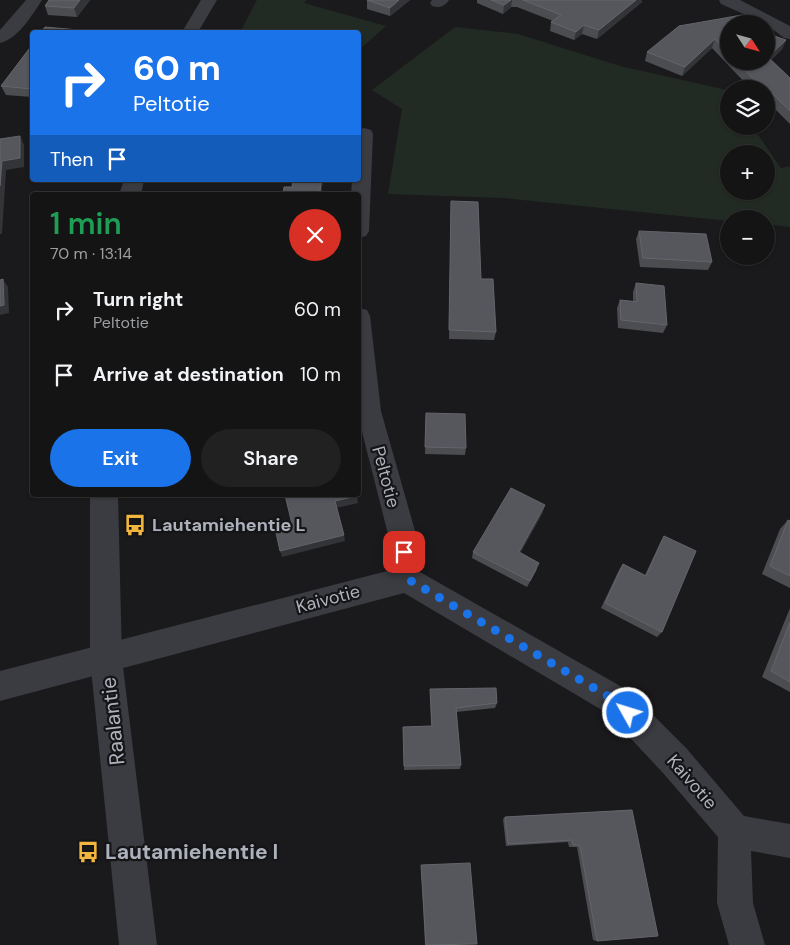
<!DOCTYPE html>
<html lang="en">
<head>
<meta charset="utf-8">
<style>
  body { margin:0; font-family:"DM Sans",sans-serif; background:#212122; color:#f1f3f6; height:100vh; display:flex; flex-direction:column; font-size:19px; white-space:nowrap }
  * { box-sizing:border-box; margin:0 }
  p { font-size:16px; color:#9d9ea0 }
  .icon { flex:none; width:28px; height:28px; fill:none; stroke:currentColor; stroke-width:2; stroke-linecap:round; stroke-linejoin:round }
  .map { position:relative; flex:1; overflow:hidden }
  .drawer { position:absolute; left:30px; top:192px; width:331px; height:305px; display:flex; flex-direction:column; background:#141415; border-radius:5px; box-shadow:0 1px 4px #0004,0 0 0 1px #333334 }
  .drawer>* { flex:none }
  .top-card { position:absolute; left:30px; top:30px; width:331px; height:152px; border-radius:5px; box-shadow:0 1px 4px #0004,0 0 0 1px #333334; background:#1a73e8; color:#fff; overflow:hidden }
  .needle { width:32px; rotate:126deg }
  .buttons { position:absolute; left:720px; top:15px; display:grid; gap:10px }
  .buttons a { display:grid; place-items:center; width:55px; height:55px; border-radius:50%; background:#141415; box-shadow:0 1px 4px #0004,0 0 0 1px #333334; font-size:25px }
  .pin { position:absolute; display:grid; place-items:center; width:42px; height:42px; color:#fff; margin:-21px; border-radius:10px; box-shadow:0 2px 8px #0006 }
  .me { position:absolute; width:55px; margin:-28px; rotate:309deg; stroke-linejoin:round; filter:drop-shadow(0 0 4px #0008) }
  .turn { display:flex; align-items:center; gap:18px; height:105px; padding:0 20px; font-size:22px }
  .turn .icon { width:65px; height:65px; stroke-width:2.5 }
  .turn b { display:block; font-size:35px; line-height:42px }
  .then { display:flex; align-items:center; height:48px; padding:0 20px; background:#0003; gap:10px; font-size:19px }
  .round { display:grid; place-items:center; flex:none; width:52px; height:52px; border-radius:26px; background:#212122 }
  .summary { display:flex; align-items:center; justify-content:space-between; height:85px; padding:0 20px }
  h1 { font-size:30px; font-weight:600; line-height:38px; color:#1e9e55 }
  .button { display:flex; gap:10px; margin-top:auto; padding:10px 20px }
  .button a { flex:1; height:58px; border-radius:30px; background:#1a73e8; color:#fff; font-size:20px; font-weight:600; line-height:58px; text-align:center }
  .button a+a { background:#212122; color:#f1f3f6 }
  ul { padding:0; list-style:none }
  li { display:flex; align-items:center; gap:15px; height:65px; padding:0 20px }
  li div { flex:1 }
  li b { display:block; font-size:19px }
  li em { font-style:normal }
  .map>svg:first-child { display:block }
  .green { fill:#222b23; fill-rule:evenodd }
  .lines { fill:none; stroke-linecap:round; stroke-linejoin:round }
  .minor { fill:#3b3c41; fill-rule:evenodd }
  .tertiary { fill:#3b3c41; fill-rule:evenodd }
  .wall { fill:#4b4d51 }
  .shaded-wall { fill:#333437 }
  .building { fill:#56575d; stroke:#64656c }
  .route { stroke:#1a73e8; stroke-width:9; stroke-dasharray:0 16.2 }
  .labels { text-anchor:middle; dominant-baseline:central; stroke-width:4.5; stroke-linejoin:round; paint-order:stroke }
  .street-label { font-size:18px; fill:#adb1bc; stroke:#151517 }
  .poi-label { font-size:18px; font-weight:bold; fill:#adb1bc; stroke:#151517; text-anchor:start }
  .near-street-label { font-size:21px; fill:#adb1bc; stroke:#151517 }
  .near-poi-label { font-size:21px; font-weight:bold; fill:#adb1bc; stroke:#151517; text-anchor:start }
</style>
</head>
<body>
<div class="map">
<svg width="790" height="945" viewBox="0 0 790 945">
  <rect width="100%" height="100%" fill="#1a1a1c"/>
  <g class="green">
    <polygon points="257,0 307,0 304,3 386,26 359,50 359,32 240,32"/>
    <path d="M455,27L518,34L620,66L727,90L729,93V126H752L781,168L790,166V227L766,224V219H729V221L504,198L388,194L402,109L372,90ZM729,154H766V191H729Z"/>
  </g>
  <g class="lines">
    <g class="minor">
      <path d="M26,0H42C32,15 18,39 0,43V30Z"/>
      <path d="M432,0H449C444,7 440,8 432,6L430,3Z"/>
      <polygon points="364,128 371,130 373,134 369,231 366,236 359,238 359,195 351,195 352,180 359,180 359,130"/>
      <polygon points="359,308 367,310 370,316 381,411 417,538 420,572 629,691 687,749 744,816 790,824 790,858 751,851 753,903 765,945 729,945 717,903 718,837 663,773 607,713 404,593 0,701 0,671 391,570 389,538 359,420"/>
    </g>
    <g class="tertiary">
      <polygon points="201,0 217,0 198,32 182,32"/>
      <polygon points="719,0 740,0 790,26 790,39 784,38 766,24 721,4"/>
      <polygon points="124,180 144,180 141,195 119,195"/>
      <polygon points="90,495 118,495 122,659 157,945 119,945 90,659"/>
    </g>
  </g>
  <g class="wall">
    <polygon points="49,0 90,0 77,17 48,15 45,6"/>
    <polygon points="367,0 410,0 390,16 367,9"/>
    <polygon points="477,0 642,0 642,2 597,39 582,34 574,40 550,31 551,22 553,21 517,7 511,7 503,14 477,3"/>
    <polygon points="742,15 739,23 729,24 729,61 766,61 786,40 782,49 771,60 790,78 790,124 766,100 766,89 751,89 712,48 682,76 645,61 647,52"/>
    <polygon points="32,45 32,97 6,95 1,86"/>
    <polygon points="293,180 323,180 321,195 283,195 292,187"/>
    <polygon points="451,201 481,279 496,332 494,340 449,339"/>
    <polygon points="639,231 712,262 708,270 640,267 636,239"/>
    <polygon points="636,283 667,325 663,333 618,328 617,308 620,300 633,301 633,292"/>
    <polygon points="426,413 466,448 465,455 425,454"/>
    <polygon points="543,512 520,553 537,569 527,587 472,558 473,552"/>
    <polygon points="788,520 790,521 790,588 762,574 780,529"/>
    <polygon points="664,536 662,632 657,637 601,608 619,570 623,564 645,575 660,543"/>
    <polygon points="790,608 790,692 762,677"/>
    <polygon points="430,689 497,703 495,708 456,712 461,765 460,769 404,770 403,727 431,726 430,693"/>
    <polygon points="632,810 597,941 593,940 577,847 569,847 568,842 506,846 503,819 505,817"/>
    <polygon points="421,865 456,945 425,945"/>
  </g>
  <g class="shaded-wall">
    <polygon points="80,0 90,0 77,17 74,8"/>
    <polygon points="399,0 410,0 390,16 390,8"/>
    <polygon points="511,0 512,0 511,7 503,14 504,5"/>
    <polygon points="636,0 642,0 642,2 597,39 599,30"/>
    <polygon points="742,15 739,24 735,21"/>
    <polygon points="584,25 582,34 574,40 576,32"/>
    <polygon points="715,39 712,48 682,76 685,67"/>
    <polygon points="786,40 782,49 765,66 768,57"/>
    <polygon points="20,136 24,145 24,167 6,170 2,234 0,234 0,186 2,161"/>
    <polygon points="321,180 323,180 321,195 320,195 320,191"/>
    <polygon points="3,279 8,287 9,313 0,315 0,306"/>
    <polygon points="357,496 358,503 336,508 335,501"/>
    <polygon points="545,505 543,512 517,559 519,552"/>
    <polygon points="344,535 345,541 282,557 280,551"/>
  </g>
  <g class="building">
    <polygon points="49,0 80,0 74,8 45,6"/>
    <polygon points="367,0 399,0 390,8"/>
    <polygon points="491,0 511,0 504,5"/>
    <polygon points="523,0 636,0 599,30 584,25 576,32 551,22 561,15"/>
    <polygon points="742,15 735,21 741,24 729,24 729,53 715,39 685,67 647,52 679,26"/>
    <polygon points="45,27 79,30 77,32 41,32"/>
    <polygon points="766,33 786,40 768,57 790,78 790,111 769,90 766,90 766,89 763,89 736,61 766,61"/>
    <polygon points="32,45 32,89 1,86"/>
    <polygon points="20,136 20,158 2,161 0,186 0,139"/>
    <polygon points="293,180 321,180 320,191 317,191 316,195 283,195 284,187 292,187"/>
    <polygon points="451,201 478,202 481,279 493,279 496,332 449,330"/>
    <polygon points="639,231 706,234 712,262 643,258"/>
    <polygon points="3,279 4,305 0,306 0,280"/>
    <polygon points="636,283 664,286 667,325 621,320 620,300 637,302"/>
    <polygon points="426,413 465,414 466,448 425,447"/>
    <polygon points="511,488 545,505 519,552 539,563 530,581 473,552"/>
    <polygon points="285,495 357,495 357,496 335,501 344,535 280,551 275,528 292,524"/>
    <polygon points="788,520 790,521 790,576 770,566"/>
    <polygon points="664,536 696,551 662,632 605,603 623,564 646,576"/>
    <polygon points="790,622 790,682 771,671"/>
    <polygon points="496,688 497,703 456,708 461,765 404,766 403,727 432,726 430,689"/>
    <polygon points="632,810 658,936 597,941 580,845 573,845 572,840 508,844 505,817"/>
    <polygon points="470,863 477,944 426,945 421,865"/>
  </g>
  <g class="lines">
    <polyline class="route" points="404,552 406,578 618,702 628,713"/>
  </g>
  <defs>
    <g id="bus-bare" transform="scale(1.725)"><path d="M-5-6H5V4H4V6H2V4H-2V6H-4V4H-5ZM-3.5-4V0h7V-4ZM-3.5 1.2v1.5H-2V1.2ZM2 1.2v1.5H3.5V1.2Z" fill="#f2b53d" stroke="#151517" stroke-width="2.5" paint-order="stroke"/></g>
  </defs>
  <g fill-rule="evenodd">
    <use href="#bus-bare" x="135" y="525"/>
    <use href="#bus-bare" x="88" y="852"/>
  </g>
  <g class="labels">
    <g class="street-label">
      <text transform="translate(386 477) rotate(75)">Peltotie</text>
      <text transform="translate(328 599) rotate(-15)">Kaivotie</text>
      <text transform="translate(692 782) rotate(49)">Kaivotie</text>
    </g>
    <g class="poi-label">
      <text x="152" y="525">Lautamiehentie L</text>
    </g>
    <g class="near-street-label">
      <text transform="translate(113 721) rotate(-96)">Raalantie</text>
    </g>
    <g class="near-poi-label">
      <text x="105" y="852">Lautamiehentie I</text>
    </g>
  </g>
</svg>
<div class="buttons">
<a><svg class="needle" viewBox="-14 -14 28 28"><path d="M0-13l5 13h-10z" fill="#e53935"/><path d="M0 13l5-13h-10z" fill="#9d9ea0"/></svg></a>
<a><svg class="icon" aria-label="layers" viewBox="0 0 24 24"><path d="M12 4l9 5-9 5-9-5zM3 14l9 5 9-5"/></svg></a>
<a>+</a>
<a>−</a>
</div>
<div class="pin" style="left:404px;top:552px;background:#d93025"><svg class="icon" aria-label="arrive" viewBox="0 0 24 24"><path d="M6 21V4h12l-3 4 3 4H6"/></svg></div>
<svg class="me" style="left:628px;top:713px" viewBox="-20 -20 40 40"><circle r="17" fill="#1a73e8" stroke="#fff" stroke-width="3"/><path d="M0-11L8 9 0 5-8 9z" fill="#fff"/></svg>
<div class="top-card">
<div class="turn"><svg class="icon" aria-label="right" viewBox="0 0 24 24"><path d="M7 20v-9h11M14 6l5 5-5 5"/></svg><div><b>60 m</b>Peltotie</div></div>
<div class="then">Then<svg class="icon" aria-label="arrive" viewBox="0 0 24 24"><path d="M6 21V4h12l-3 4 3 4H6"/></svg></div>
</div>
<section class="drawer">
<div class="summary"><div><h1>1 min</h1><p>70 m · 13:14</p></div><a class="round" style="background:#d93025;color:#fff"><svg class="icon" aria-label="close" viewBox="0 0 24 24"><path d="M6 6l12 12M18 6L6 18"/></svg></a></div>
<ul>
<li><svg class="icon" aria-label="right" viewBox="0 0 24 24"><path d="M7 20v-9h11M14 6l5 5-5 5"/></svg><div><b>Turn right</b><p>Peltotie</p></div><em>60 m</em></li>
<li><svg class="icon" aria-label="arrive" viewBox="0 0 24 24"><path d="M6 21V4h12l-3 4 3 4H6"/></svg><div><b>Arrive at destination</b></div><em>10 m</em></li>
</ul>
<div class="button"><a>Exit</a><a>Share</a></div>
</section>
</div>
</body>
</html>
